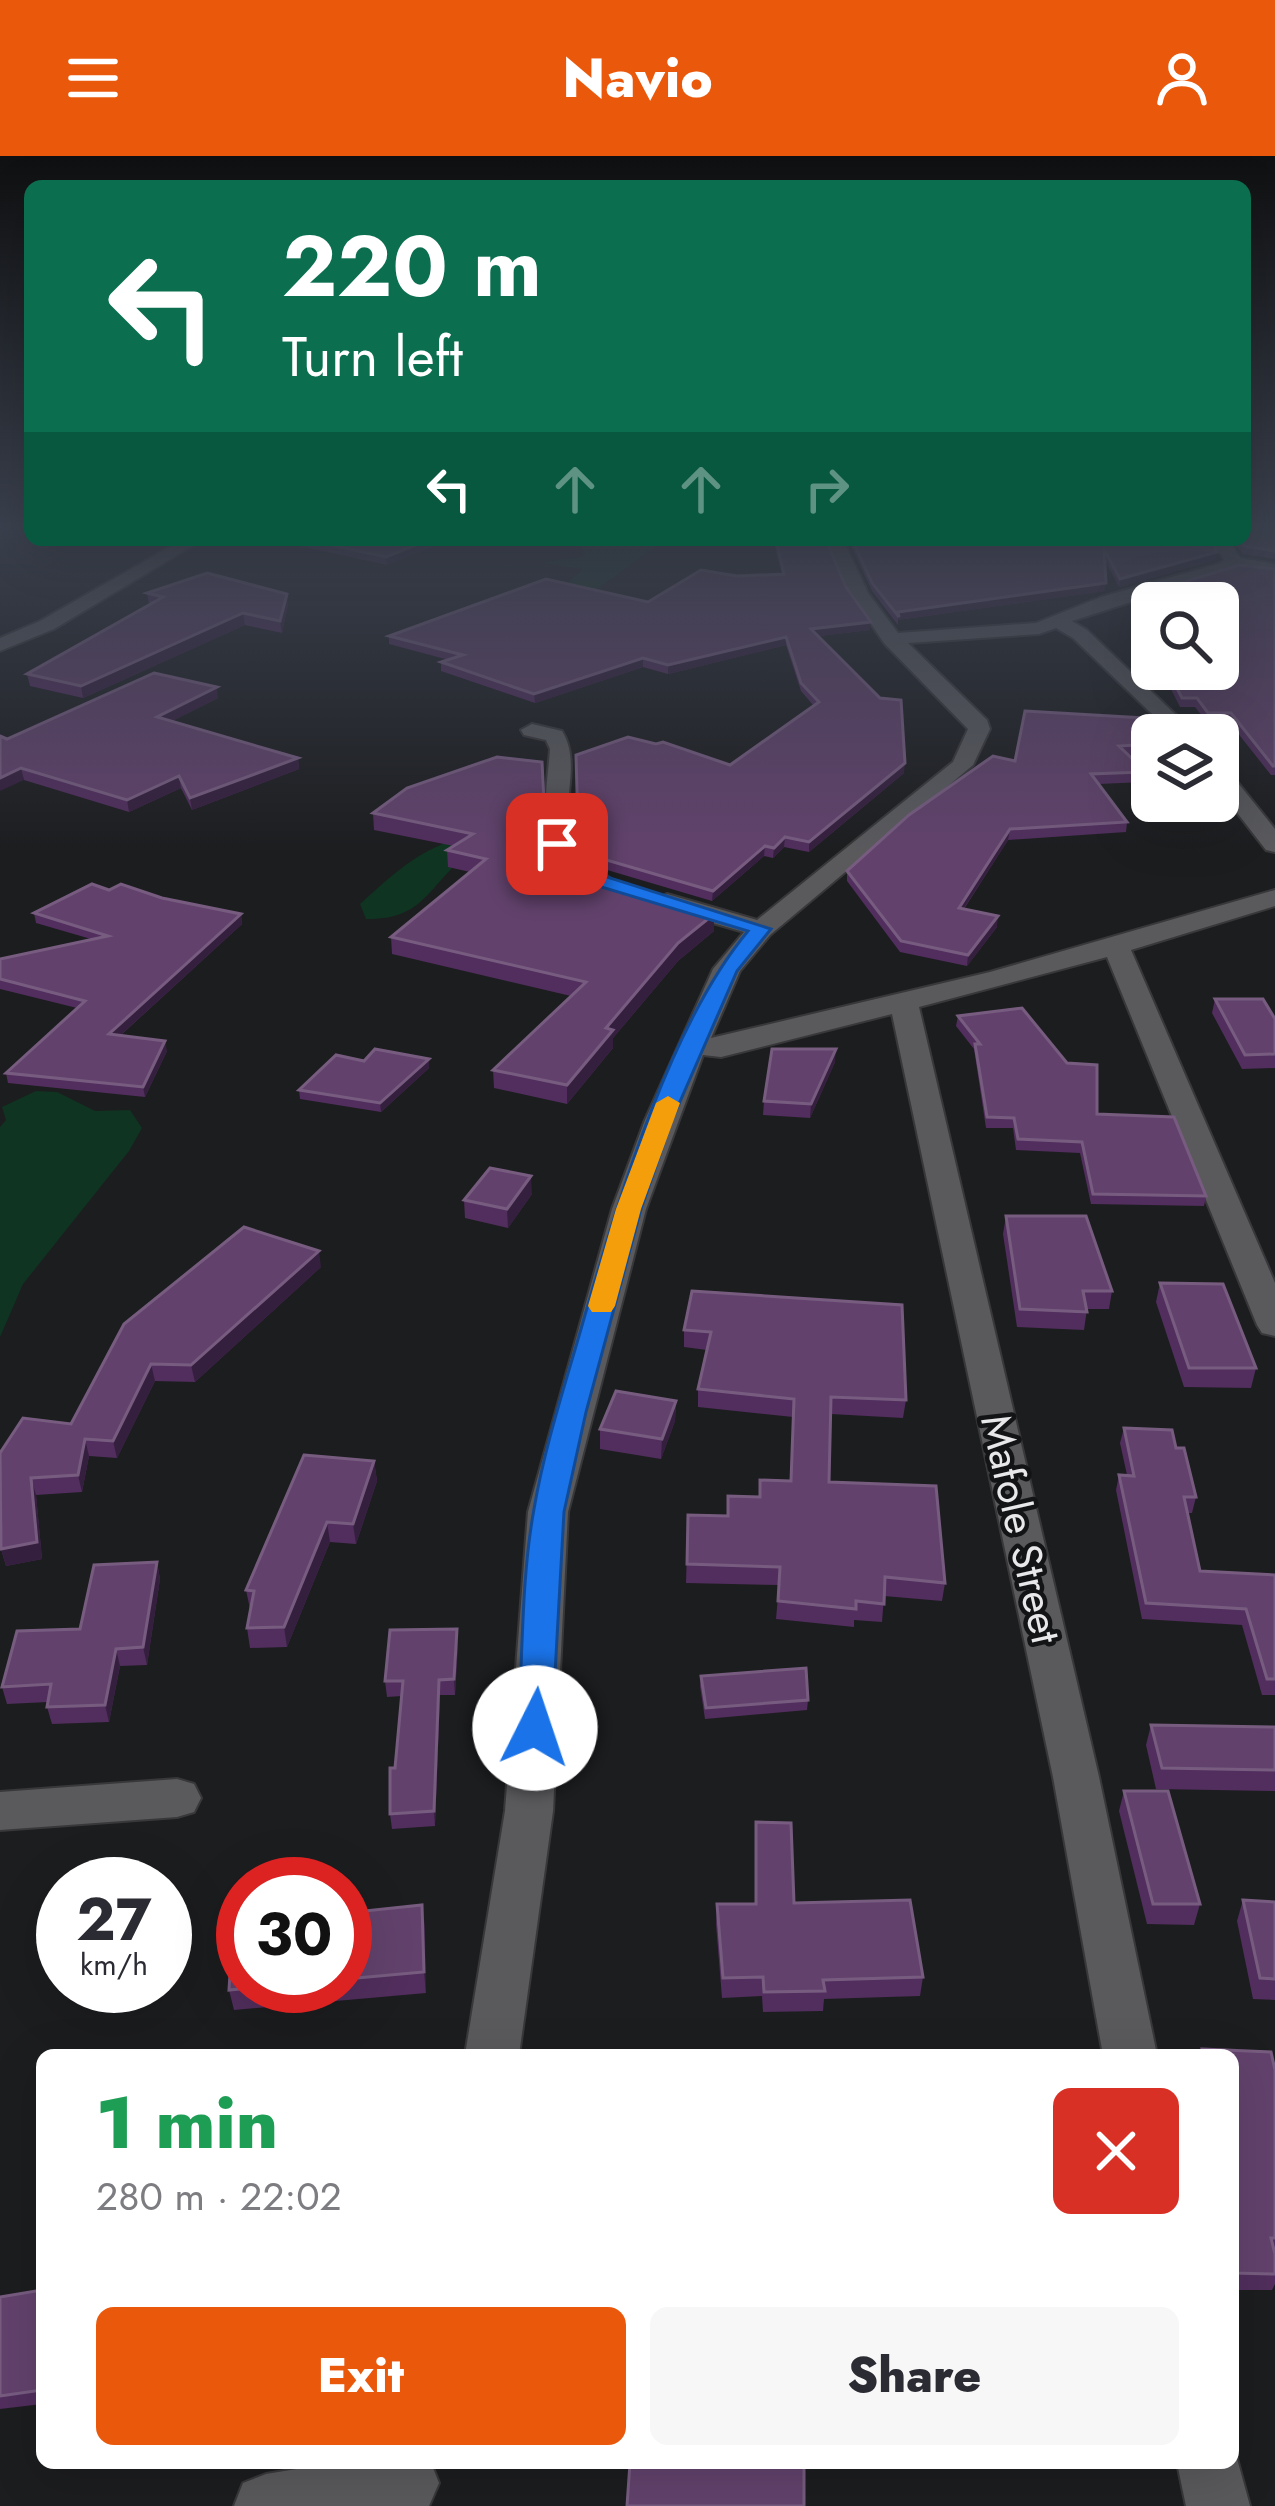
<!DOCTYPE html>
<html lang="en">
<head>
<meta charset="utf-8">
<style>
  body { margin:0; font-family:Jost,sans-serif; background:#f7f7f7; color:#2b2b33; height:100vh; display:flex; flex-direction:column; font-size:45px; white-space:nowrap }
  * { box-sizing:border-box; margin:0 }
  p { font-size:39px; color:#7c7c81 }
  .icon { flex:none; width:66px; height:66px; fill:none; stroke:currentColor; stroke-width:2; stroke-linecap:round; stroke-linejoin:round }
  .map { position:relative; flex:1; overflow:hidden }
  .details { position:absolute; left:36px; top:1893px; width:1203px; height:420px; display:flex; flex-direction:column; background:#fff; border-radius:18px; box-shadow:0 12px 48px #0002 }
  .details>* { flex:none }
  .top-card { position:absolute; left:24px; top:24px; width:1227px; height:366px; border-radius:18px; box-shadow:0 12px 48px #0002; background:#0b6e4f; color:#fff; overflow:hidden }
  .buttons { position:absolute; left:1131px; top:426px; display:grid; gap:24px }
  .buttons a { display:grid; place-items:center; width:108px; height:108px; border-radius:18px; background:#fff; box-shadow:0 12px 48px #0002; font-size:60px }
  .speed { position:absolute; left:36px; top:1701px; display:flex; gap:24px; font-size:60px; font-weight:700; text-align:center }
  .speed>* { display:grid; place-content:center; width:156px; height:156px; border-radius:50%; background:#fff; box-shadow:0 12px 48px #0002; line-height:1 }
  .speed small { font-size:30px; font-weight:400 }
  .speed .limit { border:18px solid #d22; background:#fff; color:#111 }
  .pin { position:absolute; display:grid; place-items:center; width:102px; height:102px; color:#fff; margin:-51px; border-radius:24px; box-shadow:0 6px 18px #0006 }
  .me { position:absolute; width:132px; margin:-66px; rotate:4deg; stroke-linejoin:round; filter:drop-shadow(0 0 9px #0008) }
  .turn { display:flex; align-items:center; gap:42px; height:252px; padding:0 60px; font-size:54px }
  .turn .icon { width:156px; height:156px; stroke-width:2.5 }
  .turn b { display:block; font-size:84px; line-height:102px }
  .lanes { display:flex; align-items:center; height:114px; padding:0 60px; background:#0003; justify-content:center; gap:60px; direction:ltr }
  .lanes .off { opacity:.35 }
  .round { display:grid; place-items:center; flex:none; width:126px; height:126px; border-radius:18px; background:#f7f7f7 }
  .summary { display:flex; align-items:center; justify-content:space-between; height:204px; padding:0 60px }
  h1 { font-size:72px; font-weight:800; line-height:90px; color:#1e9e55 }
  .button { display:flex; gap:24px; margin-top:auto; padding:24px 60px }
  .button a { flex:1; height:138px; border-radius:18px; background:#ea580c; color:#fff; font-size:48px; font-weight:800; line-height:138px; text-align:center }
  .button a+a { background:#f7f7f7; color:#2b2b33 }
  header { display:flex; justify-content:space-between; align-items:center; height:156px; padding:0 60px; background:#ea580c; color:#fff; font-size:54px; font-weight:800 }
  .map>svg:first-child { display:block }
  .green { fill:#0f3421 }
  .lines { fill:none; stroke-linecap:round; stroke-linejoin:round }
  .minor-casing { stroke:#38383a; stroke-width:4 }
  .minor { fill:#5a5a5d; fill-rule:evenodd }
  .wall { fill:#512e5d }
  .shaded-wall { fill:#351f3e }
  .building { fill:#62426c; stroke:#775c80; stroke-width:3 }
  .route { fill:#1a73e8; stroke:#114b97; stroke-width:3 }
  .slow { fill:#f59e0b }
  .labels { text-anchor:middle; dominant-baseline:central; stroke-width:9; stroke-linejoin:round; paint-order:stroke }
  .street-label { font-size:42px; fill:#e8e8ea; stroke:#131416 }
</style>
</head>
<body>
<header><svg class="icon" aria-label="menu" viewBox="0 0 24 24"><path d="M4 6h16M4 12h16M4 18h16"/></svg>Navio<svg class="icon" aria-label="person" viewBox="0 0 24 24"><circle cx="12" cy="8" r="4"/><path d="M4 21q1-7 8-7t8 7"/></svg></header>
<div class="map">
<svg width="1275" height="2350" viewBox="0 0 1275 2350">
  <rect width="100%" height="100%" fill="#1c1d1f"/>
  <g class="green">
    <polygon points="578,384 659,384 661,387 581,444 554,438 584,413 542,407 584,400"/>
    <path d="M448,686L469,698C428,727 427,764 366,763L360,748C387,724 412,699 448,686Z"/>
    <polygon points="36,935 57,936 95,955 130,954 142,972 129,995 23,1128 0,1181 0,971 6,964 2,951"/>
  </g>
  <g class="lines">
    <g class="minor-casing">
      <g id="minor">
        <polygon points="182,384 202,384 54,473 0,495 0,482 40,465"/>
        <polygon points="827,384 843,384 868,437 898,477 1036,467 1101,441 1218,408 1224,404 1212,384 1228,384 1240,402 1275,408 1275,418 1237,412 1072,465 1087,474 1197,579 1174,579 1073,482 1056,472 1039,478 908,487 987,564 990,573 973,609 770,779 740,815 711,882 990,816 1275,734 1275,750 1131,794 1275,1127 1275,1180 1262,1177 1257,1169 1107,801 919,851 1099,1621 1157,1899 1103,1899 1053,1621 892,858 721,901 703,899 646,1053 568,1356 553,1655 519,1899 465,1899 505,1655 528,1356 612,1053 645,964 713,813 744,776 658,751 654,746 667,738 757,764 953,606 968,573 884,487 850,437"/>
        <path d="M532,568L562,575C585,612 553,660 577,697C587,712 603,715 615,726L611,731C599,734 594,732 583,726C531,702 547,639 550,593L546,584L524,579L521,574Z"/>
        <polygon points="1218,610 1226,612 1275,673 1275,696 1266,694 1218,632"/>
        <polygon points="177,1623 194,1628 201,1642 194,1656 177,1661 0,1674 0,1636"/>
        <polygon points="1233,2288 1250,2350 1186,2350 1177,2307 1233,2307"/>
        <polygon points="333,2307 431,2307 439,2327 429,2350 234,2350 243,2327 266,2318"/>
      </g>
    </g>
    <use href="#minor" class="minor"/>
  </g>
  <g class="wall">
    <polygon points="1275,369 1275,403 1243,398 1233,384 1245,384"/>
    <polygon points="272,384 448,384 387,409"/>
    <polygon points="773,384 826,384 846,431 870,474 819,480 904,617 809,696 784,691 773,702 764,700 712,745 597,711 579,681 576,599 730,609 813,549 801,535 786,489 668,518 643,511 535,547 441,515 441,506 449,504 389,488 389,480 648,446 737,420 782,418"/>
    <polygon points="848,384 1212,384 1216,404 1119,431 1105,404 1105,435 898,464 898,469 872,435"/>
    <polygon points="1275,413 1275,619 1271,619 1229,566 1207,566 1195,551 1180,551 1161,513 1218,513 1218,447 1159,447 1154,443 1155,435"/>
    <polygon points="147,437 288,449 282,477 245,469 83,542 30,530 27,518 149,448"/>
    <polygon points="218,542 172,565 298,602 299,613 192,654 181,632 129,656 24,624 7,583"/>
    <polygon points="1152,579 1152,597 1128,599 1146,616 1145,626 1098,628 1127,666 1126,676 1008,684 964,753 997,771 967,810 900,796 847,725 847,715 1015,605"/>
    <polygon points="373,657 545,665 559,696 572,711 714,758 714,775 678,805 613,882 613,892 567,948 494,932 493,914 571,840 392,798 391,781 470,716 448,711 447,694 454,690 374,674"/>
    <polygon points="109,734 241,758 242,768 121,879 167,895 145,941 8,927 6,917 77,852 0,833 0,803 91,783 36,767 34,757"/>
    <polygon points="1215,843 1275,863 1275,912 1242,913 1212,857"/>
    <polygon points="958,860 1097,958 1206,1040 1204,1050 1091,1048 1080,997 1016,994 1013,972 986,972 974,893 956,870"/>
    <polygon points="835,906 810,962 763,959 764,945"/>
    <polygon points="429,912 381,956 300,943 299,934"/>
    <polygon points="532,1038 508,1072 465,1062 464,1044"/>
    <polygon points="1006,1060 1112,1135 1109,1153 1087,1153 1084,1174 1017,1171 1003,1078"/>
    <polygon points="321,1111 195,1226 155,1225 117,1302 89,1300 82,1336 36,1339 42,1403 6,1410 1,1393 0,1297 71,1268 124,1168"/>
    <polygon points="1160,1127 1256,1212 1251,1232 1184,1231 1156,1146"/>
    <polygon points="692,1135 906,1244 903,1262 831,1258 829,1326 945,1427 942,1445 884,1440 882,1466 854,1464 854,1471 776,1463 779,1429 686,1427 688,1359 728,1359 791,1325 793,1261 698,1251 698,1233 707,1194 684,1191 684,1174"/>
    <polygon points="676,1245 675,1265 661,1303 600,1293 600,1273"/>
    <polygon points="1124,1272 1176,1292 1196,1341 1192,1357 1188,1357 1200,1415 1275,1419 1275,1539 1262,1539 1242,1469 1142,1463 1116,1334 1119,1319 1127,1319 1120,1287"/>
    <polygon points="374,1305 377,1325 356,1388 330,1386 287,1491 250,1492 247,1472 250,1453 246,1434"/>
    <polygon points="157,1406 160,1423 147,1509 120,1510 109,1566 52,1568 47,1551 48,1546 7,1548 2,1531 80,1473"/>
    <polygon points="458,1488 455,1539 440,1539 435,1670 392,1673 390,1658 402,1540 387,1541 385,1525"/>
    <polygon points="701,1520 808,1544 807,1554 705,1563 700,1530"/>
    <polygon points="1151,1569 1275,1571 1275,1635 1156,1633 1146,1589"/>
    <polygon points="1124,1635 1200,1748 1194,1769 1147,1768 1119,1655"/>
    <polygon points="756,1666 794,1747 923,1821 920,1840 824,1843 823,1855 763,1856 762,1840 722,1842 716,1768 717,1748 755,1748"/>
    <polygon points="1243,1744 1275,1746 1275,1844 1253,1843 1237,1765"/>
    <polygon points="422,1749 426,1837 234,1854 229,1834 243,1830 345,1830 345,1757"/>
    <polygon points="1202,1893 1271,1896 1275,1914 1275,2128 1272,2134 1233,2134 1233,1899 1200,1899"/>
    <polygon points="42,2134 42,2248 0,2253 0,2141"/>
  </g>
  <g class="shaded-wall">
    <polygon points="428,384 448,384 387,409 386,401"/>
    <polygon points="1217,396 1216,404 1119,431 1120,423"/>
    <polygon points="1106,427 1105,435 898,464 898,456"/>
    <polygon points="287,438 288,449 282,477 280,465"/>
    <polygon points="243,457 245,469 83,542 81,530"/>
    <polygon points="871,466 870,474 811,481 811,473"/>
    <polygon points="786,481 786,489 668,518 668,509"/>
    <polygon points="643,502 643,511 535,547 534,538"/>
    <polygon points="217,531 218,542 159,572 157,561"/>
    <polygon points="298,602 299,613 192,654 190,642"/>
    <polygon points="905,607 904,617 809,696 809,686"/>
    <polygon points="21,612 24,624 0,635 0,622"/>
    <polygon points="179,620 181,632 129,656 127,644"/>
    <polygon points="1010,673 1008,684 957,763 959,752"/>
    <polygon points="785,681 784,691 773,702 774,692"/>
    <polygon points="765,690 764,700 712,745 713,735"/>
    <polygon points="241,758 242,768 111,888 109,878"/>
    <polygon points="714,758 714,775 678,805 613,882 613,892 567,948 567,929 606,872 678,787"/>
    <polygon points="998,760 997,771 967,810 968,799"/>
    <polygon points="165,885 167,895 145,941 143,931"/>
    <polygon points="836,893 835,906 810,962 811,948"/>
    <polygon points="429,903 429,912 381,956 380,947"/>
    <polygon points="531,1020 532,1038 508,1072 507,1053"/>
    <polygon points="319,1095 321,1111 195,1226 191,1209"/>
    <polygon points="151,1208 155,1225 117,1302 113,1285"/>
    <polygon points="676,1245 675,1265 661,1303 662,1283"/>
    <polygon points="85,1283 89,1300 82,1336 78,1319"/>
    <polygon points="374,1305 377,1325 356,1388 353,1368"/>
    <polygon points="31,1322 36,1339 42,1403 6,1410 1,1393"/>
    <polygon points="327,1366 330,1386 287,1491 284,1471"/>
    <polygon points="157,1406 160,1423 147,1509 143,1491"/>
    <polygon points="457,1473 458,1488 455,1539 454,1523"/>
    <polygon points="116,1493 120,1510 109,1566 105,1549"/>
    <polygon points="439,1524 440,1539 435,1670 434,1655"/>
    <polygon points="422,1749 425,1770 426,1837 424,1816"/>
  </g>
  <g class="building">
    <polygon points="1245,369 1275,369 1275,395 1244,390 1240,384 1245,384"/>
    <polygon points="308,384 428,384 386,401"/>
    <polygon points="776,384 826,384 846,431 871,466 811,473 880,542 901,544 905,607 809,686 785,681 774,692 765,690 713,735 596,701 578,671 576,599 628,581 656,588 663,586 730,609 819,546 801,527 786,481 668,509 643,502 534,538 441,506 463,499 389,480 546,423 648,446 701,414 737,420 784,418"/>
    <polygon points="852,384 1212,384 1217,396 1120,423 1104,393 1106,427 898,456 899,461 872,427"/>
    <polygon points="1239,409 1275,413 1275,610 1273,610 1231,557 1208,557 1197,542 1182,542 1167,513 1218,513 1218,447 1171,447 1155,435"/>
    <polygon points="207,417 287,438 280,465 243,457 81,530 27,518 163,441 147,437"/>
    <polygon points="154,517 217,531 157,561 298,602 190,642 179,620 127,644 21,612 0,622 0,580 7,583"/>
    <polygon points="1025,555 1162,563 1176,574 1176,579 1152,579 1152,588 1119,590 1146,616 1091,618 1127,666 1010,673 959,752 998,760 968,799 901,785 847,715 909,659 993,600 1015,605"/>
    <polygon points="497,601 542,606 545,665 559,696 572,711 714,758 678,787 606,872 613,874 567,929 493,914 586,826 391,781 486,703 447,694 473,678 373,657 407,632"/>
    <polygon points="92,728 109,734 121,728 162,742 241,758 109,878 165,885 143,931 6,917 85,845 0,823 0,803 108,780 34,757"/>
    <polygon points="1215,843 1263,843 1275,863 1275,898 1245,899"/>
    <polygon points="1022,852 1067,907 1097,909 1097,958 1174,961 1206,1040 1093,1038 1082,986 1018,983 1014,962 987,961 975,888 980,888 958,860"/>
    <polygon points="375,893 429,903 380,947 299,934 336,899 364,905"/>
    <polygon points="772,893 836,893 811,948 764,945"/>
    <polygon points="490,1012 531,1020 507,1053 464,1044"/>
    <polygon points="1006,1060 1086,1060 1112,1135 1083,1135 1087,1156 1020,1153"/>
    <polygon points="244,1071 319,1095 191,1209 151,1208 113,1285 85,1283 78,1319 31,1322 37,1386 1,1393 0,1297 23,1262 71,1268 124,1168"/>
    <polygon points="1160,1127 1223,1128 1256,1212 1189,1212"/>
    <polygon points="692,1135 902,1149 906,1244 831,1241 829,1326 936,1330 945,1427 885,1421 884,1448 856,1445 856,1453 778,1445 780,1411 687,1408 688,1359 728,1360 728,1340 760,1341 760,1324 791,1325 794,1243 698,1233 711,1176 684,1174"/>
    <polygon points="616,1235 676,1245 662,1283 600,1273"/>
    <polygon points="1124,1272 1172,1274 1176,1292 1184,1292 1196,1341 1184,1341 1200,1415 1275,1419 1275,1523 1267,1523 1246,1453 1146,1447 1119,1319 1134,1320"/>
    <polygon points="304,1299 374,1305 353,1368 327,1366 284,1471 247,1472 254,1435 246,1434"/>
    <polygon points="157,1406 143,1491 116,1493 105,1549 47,1551 51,1528 2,1531 17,1475 80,1473 94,1409"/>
    <polygon points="457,1473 454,1523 439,1524 434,1655 390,1658 390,1612 395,1612 403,1525 385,1525 390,1474"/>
    <polygon points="806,1512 808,1544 706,1552 701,1520"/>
    <polygon points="1151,1569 1275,1571 1275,1614 1162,1612"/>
    <polygon points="1124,1635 1168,1635 1200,1748 1153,1748"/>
    <polygon points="756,1666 791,1667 794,1747 910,1744 923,1821 823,1824 825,1835 764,1836 763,1821 723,1822 717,1748 756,1748"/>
    <polygon points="1243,1744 1275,1746 1275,1823 1260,1822"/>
    <polygon points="422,1749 424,1816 345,1823 345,1757"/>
    <polygon points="243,1766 243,1830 272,1830 229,1834 233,1767"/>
    <polygon points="1202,1893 1271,1896 1275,1914 1275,2082 1271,2082 1275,2098 1275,2118 1234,2117 1233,1899 1203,1899"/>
    <polygon points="42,2134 42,2234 0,2240 0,2141"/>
    <polygon points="630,2307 804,2307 804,2350 627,2350"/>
  </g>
  <linearGradient id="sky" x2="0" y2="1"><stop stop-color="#0f1011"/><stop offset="0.53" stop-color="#3a404d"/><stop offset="1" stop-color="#3a404d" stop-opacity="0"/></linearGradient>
  <rect width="1275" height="698" fill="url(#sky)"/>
  <path class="route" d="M557,682L591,716L771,773L737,815L672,964L641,1053L586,1256L564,1356L552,1572L547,1582L535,1586L523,1582L518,1572C523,1500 521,1424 534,1353C545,1288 567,1223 585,1159C620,1040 669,870 748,775L578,724L561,711L548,688Z"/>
  <polygon class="slow" points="668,940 680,947 641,1053 615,1150 611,1156 592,1156 588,1150 616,1053 656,947"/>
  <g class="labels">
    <g class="street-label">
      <text transform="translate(1021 1373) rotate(77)">Mafole Street</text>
    </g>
  </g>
</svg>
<div class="buttons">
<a><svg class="icon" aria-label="search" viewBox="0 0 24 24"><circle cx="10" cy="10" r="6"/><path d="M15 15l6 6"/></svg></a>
<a><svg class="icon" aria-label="layers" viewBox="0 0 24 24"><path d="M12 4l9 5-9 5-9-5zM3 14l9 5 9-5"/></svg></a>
</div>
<div class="speed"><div>27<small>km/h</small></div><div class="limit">30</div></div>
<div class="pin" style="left:557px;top:688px;background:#d93025"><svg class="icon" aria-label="arrive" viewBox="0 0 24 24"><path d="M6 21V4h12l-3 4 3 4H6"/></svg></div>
<svg class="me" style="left:535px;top:1572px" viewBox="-20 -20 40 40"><circle r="19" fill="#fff"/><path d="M0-13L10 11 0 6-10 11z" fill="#1a73e8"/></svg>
<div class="top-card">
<div class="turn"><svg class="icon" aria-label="left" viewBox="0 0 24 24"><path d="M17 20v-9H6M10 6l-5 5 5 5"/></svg><div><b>220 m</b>Turn left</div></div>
<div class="lanes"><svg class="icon" aria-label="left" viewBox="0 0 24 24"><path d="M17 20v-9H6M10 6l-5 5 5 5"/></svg><svg class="icon off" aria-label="ahead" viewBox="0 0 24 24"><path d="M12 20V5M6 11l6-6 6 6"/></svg><svg class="icon off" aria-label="ahead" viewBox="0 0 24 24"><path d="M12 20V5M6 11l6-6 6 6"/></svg><svg class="icon off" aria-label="right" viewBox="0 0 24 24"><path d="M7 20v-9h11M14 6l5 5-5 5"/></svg></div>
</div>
<section class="details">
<div class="summary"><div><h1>1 min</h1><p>280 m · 22:02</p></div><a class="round" style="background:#d93025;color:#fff"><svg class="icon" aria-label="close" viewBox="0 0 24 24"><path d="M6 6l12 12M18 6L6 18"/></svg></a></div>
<div class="button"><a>Exit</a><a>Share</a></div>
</section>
</div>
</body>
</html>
